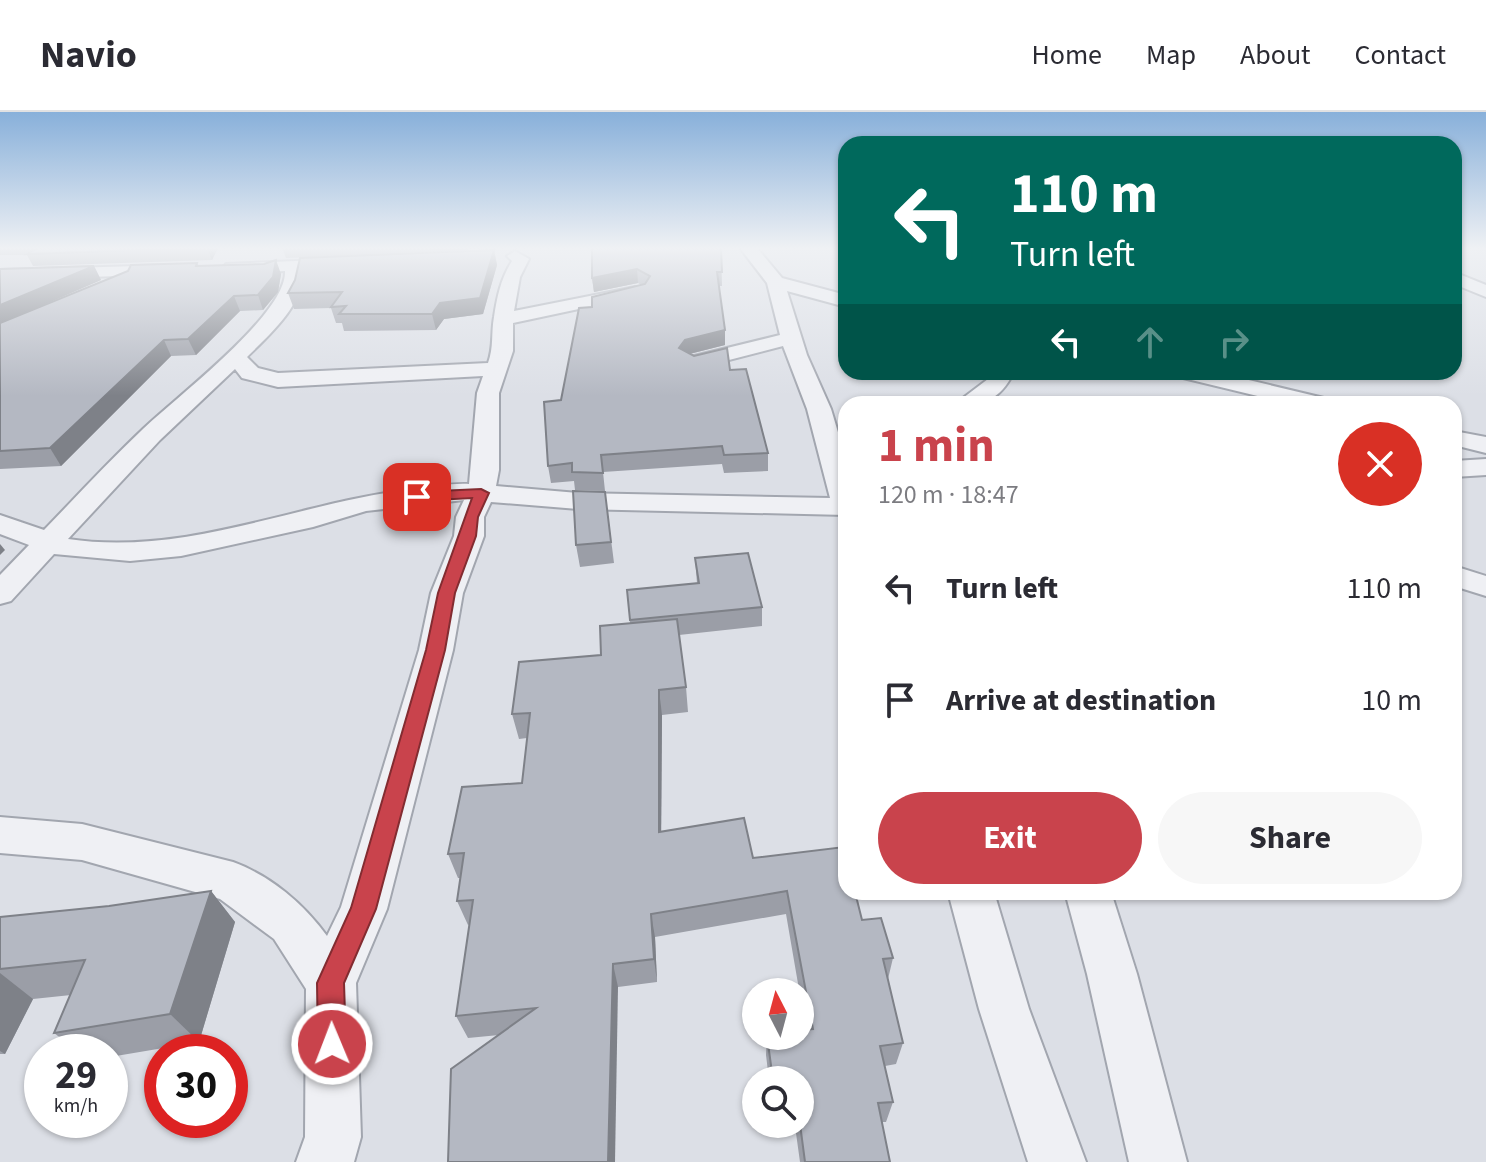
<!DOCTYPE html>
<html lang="en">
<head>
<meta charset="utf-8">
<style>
  body { margin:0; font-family:"Source Sans 3",sans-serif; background:#f7f7f7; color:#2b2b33; height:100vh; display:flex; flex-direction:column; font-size:30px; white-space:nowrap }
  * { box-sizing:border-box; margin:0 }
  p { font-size:26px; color:#7c7c81 }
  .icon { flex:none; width:44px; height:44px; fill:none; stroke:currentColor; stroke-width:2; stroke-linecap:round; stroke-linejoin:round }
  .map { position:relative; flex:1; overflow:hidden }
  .details { position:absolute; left:838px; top:284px; width:624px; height:504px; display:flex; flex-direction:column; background:#fff; border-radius:24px; box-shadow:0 2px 6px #0004 }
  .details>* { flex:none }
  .top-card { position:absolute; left:838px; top:24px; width:624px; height:244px; border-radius:24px; box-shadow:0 2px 6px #0004; background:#00695c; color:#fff; overflow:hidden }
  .needle { width:52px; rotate:354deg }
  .fabs { position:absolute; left:742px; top:866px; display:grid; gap:16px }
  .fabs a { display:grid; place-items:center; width:72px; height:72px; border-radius:50%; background:#fff; box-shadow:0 2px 6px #0004; font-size:40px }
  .speed { position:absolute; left:24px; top:922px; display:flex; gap:16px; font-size:40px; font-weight:700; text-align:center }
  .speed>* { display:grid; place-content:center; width:104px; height:104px; border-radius:50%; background:#fff; box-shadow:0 2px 6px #0004; line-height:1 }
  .speed small { font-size:20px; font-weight:400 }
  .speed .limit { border:12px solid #d22; background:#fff; color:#111 }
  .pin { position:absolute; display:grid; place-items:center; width:68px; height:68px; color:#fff; margin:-34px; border-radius:16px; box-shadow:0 4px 12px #0006 }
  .me { position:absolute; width:88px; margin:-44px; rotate:359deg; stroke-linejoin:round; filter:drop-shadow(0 0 6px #0008) }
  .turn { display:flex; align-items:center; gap:28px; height:168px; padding:0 40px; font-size:36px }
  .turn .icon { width:104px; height:104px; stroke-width:2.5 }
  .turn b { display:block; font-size:56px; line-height:68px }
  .lanes { display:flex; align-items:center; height:76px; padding:0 40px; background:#0003; justify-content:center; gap:40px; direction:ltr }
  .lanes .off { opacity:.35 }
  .round { display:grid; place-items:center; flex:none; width:84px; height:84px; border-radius:42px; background:#f7f7f7 }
  .overview { display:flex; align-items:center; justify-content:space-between; height:136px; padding:0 40px }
  h1 { font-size:48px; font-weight:700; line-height:60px; color:#c9434c }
  .button { display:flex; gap:16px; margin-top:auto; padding:16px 40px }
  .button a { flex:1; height:92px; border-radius:48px; background:#c9434c; color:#fff; font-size:32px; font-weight:700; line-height:92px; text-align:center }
  .button a+a { background:#f7f7f7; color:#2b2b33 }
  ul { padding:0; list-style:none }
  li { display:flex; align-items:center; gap:24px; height:112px; padding:0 40px }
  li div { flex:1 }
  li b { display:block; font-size:30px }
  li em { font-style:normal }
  header { display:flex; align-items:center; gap:48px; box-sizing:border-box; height:112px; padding:0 40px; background:#fff; border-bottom:2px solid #e1e1e2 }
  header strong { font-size:38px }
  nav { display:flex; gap:44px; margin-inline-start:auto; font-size:28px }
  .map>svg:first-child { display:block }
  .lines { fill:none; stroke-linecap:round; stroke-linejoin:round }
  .street-casing { stroke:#a2a6af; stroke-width:4 }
  .street { fill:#eff0f4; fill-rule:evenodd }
  .wall { fill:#9b9ea7 }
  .shaded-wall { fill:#7e8188 }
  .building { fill:#b4b8c2; stroke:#7e8188; stroke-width:2 }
  .route { fill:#c9434c; stroke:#832c31; stroke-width:2 }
</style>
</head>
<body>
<header>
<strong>Navio</strong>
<nav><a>Home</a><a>Map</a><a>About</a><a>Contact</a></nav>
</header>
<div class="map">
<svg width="1486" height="1050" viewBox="0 0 1486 1050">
  <rect width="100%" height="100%" fill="#dcdfe6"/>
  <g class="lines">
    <g class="street-casing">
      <g id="street">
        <path d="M740,136H757L782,166L846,183V195L787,179L807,243L831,297L846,347V403L578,397L491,390L484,405V424L463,481L453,538L387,797L356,871L361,1025L354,1050H296L305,1025L306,877L274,827L220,787L82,748L0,741V705L82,712L233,750C271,764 304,792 327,824L341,795L419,538L431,481L454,424L456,405L464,388L366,399L313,415L181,444L130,449L54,442L11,489L0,492V463L29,433L0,422V403L44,418C77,384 109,349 143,317C175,286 287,202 285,159L232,161L226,160L223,156L226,152L343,147L351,152L343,157L302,159C306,191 268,224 247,245L258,256L278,261L488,251C494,235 491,221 494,205C497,185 501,166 512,149L507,144L515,139L529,147L520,165L514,199L635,175L644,180L635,185L513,211V239L499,281V358L496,374L578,381L830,386L807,297L783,234L694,257L683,251L686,246L780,223L767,171ZM235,257L242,266L278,275L483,264L477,281L469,372C451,371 432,375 414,377C299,390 186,445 68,427L160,328Z"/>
        <polygon points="172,153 178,154 181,158 178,162 0,168 0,158"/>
        <polygon points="1454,160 1486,173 1486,185 1454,172"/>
        <path d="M992,260H1014C999,289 986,292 955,292L988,267Z"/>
        <polygon points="1176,260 1215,260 1328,287 1332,292 1291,292 1179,265"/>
        <polygon points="1454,319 1486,325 1486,341 1454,333"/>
        <polygon points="1486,347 1486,363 1454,365 1454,349"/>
        <polygon points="1454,454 1486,464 1486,484 1454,474"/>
        <polygon points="948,780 994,780 1029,897 1086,1050 1028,1050 979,897"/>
        <polygon points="1065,780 1111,780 1137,862 1187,1050 1129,1050 1087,862"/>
      </g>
    </g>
    <use href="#street" class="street"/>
  </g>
  <g class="wall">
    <polygon points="0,136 218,136 212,148 33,154 27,143 0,143"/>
    <polygon points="282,136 480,136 443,140 494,138 497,153 483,202 444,207 436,218 344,219 342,211 336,211 331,196 294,197 288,181 372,143 286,146"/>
    <polygon points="721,136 722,174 719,174 725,218 725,233 690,242 730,258 768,341 768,359 724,361 722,352 603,360 605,379 575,378 574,369 551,371 548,354 561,288 592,195 641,173 638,171 594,180 592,166"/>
    <polygon points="197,151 199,154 281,162 278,180 263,198 240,199 196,243 171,244 61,354 0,357 0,157 94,154 101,168 21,202"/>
    <polygon points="605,380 614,451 580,455 576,433"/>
    <polygon points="695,446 762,495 762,514 679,523 686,575 688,600 662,603 661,719 753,746 862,808 893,846 888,867 903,931 896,952 885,954 893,990 886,1010 882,1010 890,1050 800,1050 795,1014 775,1015 775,1012 800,1012 800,968 769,968 766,943 767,924 806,918 786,802 655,825 657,870 618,875 499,923 468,926 456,904 470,812 468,813 457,789 460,766 458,766 448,742 522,671 527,626 519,627 512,602 601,543 630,511 627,478 697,471"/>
    <polygon points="211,779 235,810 199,930 110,945 110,940 79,940 54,921 71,883 33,887 5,942 0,942 0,805 109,794"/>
  </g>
  <g class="shaded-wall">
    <polygon points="207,136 218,136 212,148"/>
    <polygon points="432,136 479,136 433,141"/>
    <polygon points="494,138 497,153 483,202 444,207 436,218 432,202 440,191"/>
    <polygon points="276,148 281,162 278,180 263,198 258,183"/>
    <polygon points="94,154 101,168 0,212 0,193"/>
    <polygon points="637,157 638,171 594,180 592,166"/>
    <polygon points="234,184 240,199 196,243 188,227"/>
    <polygon points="725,218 725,233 685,243 679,236 685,228"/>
    <polygon points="164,228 171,244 61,354 50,336"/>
    <polygon points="0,432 5,438 0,443"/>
    <polygon points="659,578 662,603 661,744 659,720"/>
    <polygon points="211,779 235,810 199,930 170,902"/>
    <polygon points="651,802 655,825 657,870 654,847"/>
    <polygon points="613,852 618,875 615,1050 608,1050"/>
    <polygon points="0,861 33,887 5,942 0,939"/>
  </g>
  <g class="building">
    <polygon points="37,136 207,136 27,142"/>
    <polygon points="592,136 721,136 722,160 717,160 725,218 685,228 679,236 694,244 727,236 730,258 746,257 768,341 724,343 722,334 601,343 603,361 572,360 572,351 548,354 544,290 561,288 579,196 592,195 592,185 645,172 650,164 637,157 592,166"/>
    <polygon points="494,138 480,186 440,191 432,202 339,202 346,194 331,195 342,180 288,181 295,168 300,146"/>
    <polygon points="276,148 273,165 258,183 234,184 188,227 164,228 50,336 0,339 0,211 128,159 131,153 197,151 196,154 264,152"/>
    <polygon points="94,154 0,193 0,157"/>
    <polygon points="573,379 605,380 611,430 576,433"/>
    <polygon points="748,441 762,495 630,508 627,478 699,471 695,446"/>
    <polygon points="677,507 686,575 659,578 659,720 744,706 753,746 844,735 846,744 846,780 855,780 862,808 881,806 893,846 883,847 903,931 880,934 893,990 878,991 890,1050 805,1050 800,1012 800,968 773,968 767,924 800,924 800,918 813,917 787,779 651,802 654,847 613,852 608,1050 448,1050 451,957 536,896 456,904 473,788 457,789 464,741 448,742 462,675 522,671 530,601 512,602 519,550 601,543 600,514"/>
    <polygon points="211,779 170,902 54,921 85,848 0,857 0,805 109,794"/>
  </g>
  <linearGradient id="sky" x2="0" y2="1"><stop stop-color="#88b0da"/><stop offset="0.48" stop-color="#eff1f4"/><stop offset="1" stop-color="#eff1f4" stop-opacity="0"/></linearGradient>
  <rect width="1486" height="284" fill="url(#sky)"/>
  <polygon class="route" points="481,377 489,381 478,405 476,424 455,481 445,538 376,797 344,871 346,932 342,942 332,946 322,942 318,932 317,871 351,796 426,538 438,481 472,386 417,389 410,385 417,380"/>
</svg>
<div class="fabs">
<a><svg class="needle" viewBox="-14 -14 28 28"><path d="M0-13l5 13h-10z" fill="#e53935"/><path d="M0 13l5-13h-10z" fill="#7c7c81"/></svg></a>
<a><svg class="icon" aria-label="search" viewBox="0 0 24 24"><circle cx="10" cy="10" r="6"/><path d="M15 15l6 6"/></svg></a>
</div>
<div class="speed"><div>29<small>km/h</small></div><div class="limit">30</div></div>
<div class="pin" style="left:417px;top:385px;background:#d93025"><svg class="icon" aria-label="arrive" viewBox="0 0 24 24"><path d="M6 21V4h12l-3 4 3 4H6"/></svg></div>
<svg class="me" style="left:332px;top:932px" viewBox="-20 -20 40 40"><circle r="17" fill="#c9434c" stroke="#fff" stroke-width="3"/><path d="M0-11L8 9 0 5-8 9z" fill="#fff"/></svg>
<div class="top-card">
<div class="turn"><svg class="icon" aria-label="left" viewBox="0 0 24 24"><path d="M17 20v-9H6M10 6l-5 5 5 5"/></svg><div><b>110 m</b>Turn left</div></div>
<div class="lanes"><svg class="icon" aria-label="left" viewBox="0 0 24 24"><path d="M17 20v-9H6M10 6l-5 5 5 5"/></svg><svg class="icon off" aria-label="ahead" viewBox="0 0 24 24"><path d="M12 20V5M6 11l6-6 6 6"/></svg><svg class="icon off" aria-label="right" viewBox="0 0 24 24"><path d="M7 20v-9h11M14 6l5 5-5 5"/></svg></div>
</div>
<section class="details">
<div class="overview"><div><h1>1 min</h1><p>120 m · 18:47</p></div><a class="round" style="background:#d93025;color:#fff"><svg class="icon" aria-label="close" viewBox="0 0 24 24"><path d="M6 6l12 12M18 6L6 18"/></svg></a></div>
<ul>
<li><svg class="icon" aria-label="left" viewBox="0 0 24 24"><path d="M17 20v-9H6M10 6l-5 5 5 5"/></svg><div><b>Turn left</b></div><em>110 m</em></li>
<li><svg class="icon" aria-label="arrive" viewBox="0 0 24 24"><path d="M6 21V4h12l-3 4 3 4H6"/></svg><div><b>Arrive at destination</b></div><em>10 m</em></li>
</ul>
<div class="button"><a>Exit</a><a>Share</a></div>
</section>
</div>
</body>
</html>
